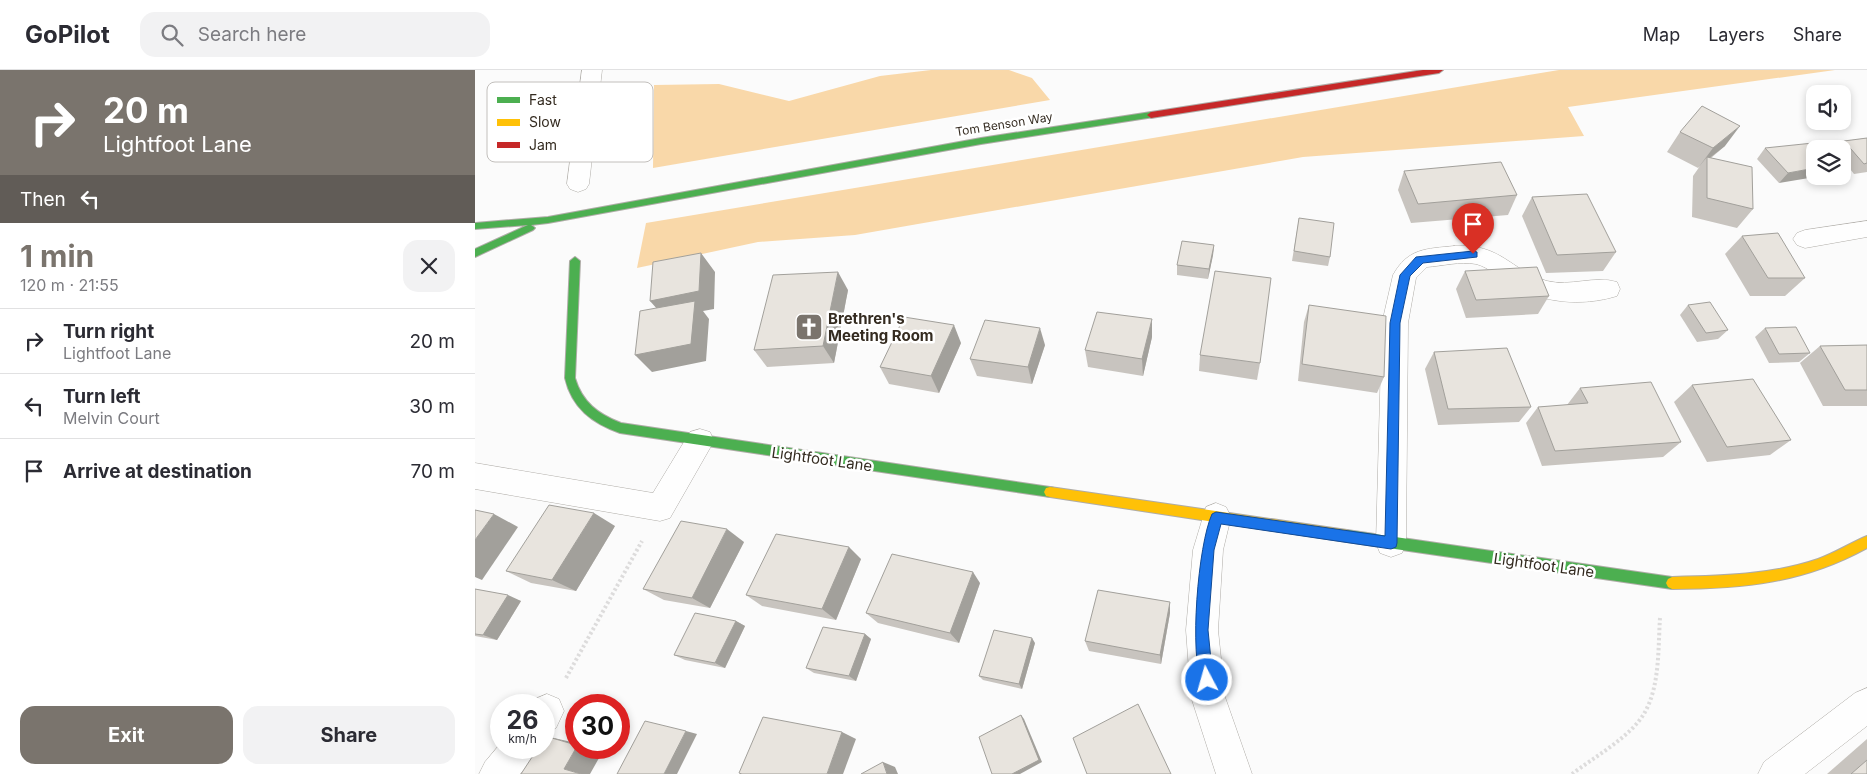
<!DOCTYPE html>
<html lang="en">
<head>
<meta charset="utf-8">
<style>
  body { margin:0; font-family:Inter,sans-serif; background:#f2f2f3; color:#2b2b33; height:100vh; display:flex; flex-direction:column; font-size:19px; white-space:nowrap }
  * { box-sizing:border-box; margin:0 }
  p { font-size:16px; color:#7c7c81 }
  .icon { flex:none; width:28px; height:28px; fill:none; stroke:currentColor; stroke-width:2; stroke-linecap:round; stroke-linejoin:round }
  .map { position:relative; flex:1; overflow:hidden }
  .side { display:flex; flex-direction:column; background:#fff; width:475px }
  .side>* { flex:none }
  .banner { background:#7a746d; color:#fff; overflow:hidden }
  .buttons { position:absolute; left:1331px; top:15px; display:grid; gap:10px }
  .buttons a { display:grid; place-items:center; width:45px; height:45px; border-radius:10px; background:#fff; box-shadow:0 2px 8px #0003; font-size:25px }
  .speed { position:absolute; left:15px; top:624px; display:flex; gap:10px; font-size:25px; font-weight:700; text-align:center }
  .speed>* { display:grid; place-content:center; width:65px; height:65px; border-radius:50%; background:#fff; box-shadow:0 2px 8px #0003; line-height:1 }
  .speed small { font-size:12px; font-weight:400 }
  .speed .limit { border:8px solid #d22; background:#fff; color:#111 }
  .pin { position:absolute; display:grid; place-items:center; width:42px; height:42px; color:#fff; margin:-51px -21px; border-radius:50% 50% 50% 0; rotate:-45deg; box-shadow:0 0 5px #0007 }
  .pin .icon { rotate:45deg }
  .me { position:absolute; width:55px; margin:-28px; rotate:354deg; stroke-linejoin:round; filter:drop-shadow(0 0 4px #0008) }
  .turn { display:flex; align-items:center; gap:18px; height:105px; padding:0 20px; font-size:22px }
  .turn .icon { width:65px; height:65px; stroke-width:2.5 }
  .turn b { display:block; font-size:35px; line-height:42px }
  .then { display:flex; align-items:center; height:48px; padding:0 20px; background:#0003; gap:10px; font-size:19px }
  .round { display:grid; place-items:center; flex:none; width:52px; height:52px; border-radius:15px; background:#f2f2f3 }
  .head { display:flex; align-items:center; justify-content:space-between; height:85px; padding:0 20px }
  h1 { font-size:30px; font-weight:700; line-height:38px; color:#7a746d }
  .action { display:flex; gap:10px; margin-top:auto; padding:10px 20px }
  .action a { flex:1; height:58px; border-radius:15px; background:#7a746d; color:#fff; font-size:20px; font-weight:700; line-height:58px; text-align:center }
  .action a+a { background:#f2f2f3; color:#2b2b33 }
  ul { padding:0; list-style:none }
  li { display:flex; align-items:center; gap:15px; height:65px; padding:0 20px; border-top:1px solid #e1e1e2 }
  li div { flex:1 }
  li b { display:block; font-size:19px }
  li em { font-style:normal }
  header { display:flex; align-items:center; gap:30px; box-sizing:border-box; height:70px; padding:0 25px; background:#fff; border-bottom:1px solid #e1e1e2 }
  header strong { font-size:24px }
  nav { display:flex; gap:28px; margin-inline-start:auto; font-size:18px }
  .search { width:350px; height:45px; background:#f2f2f3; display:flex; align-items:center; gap:12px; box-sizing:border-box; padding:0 18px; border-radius:15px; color:#7c7c81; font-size:19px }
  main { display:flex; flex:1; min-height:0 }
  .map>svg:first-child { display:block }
  .forest { fill:#f9d8a9 }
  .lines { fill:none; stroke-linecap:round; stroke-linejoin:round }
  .street-casing { stroke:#afaca7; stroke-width:1 }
  .fast-casing { stroke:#afaca7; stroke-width:2 }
  .slow-casing { stroke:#afaca7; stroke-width:2 }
  .jam-casing { stroke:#afaca7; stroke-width:2 }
  .path { stroke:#dddcdc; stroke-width:4; stroke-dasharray:2.5 2.5; stroke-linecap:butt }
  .street { fill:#fefefe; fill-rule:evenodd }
  .fast { fill:#4caf50; fill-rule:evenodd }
  .slow { fill:#ffc107; fill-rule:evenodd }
  .jam { fill:#c62828; fill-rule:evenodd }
  .wall { fill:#c8c4bf }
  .shaded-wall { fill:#a2a09b }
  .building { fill:#e8e4de; stroke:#a2a09b }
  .route { fill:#1a73e8; stroke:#114b97 }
  .labels { text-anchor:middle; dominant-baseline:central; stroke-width:5; stroke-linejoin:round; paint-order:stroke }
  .far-street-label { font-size:12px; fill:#342b20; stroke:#fff }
  .poi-label { font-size:15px; font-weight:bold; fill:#342b20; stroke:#fff; text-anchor:start }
  .street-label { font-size:15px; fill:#342b20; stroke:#fff }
  .key { fill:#fff; stroke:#c2bfbc; stroke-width:1 }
  .key-label { font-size:14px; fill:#342b20 }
</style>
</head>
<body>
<header>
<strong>GoPilot</strong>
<div class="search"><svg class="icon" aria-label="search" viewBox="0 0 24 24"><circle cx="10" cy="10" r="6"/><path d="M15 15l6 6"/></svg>Search here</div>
<nav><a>Map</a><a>Layers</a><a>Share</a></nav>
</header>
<main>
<section class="side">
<div class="banner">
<div class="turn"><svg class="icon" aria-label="right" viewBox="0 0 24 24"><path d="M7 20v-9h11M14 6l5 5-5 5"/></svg><div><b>20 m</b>Lightfoot Lane</div></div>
<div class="then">Then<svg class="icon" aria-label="left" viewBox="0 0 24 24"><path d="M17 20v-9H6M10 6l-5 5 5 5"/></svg></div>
</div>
<div class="head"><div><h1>1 min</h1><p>120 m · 21:55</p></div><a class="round"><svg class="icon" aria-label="close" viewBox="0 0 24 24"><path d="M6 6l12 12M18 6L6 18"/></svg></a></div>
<ul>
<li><svg class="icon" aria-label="right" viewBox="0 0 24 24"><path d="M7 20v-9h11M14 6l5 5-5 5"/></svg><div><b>Turn right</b><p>Lightfoot Lane</p></div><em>20 m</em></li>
<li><svg class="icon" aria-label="left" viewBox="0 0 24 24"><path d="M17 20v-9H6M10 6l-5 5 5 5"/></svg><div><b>Turn left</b><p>Melvin Court</p></div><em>30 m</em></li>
<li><svg class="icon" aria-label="arrive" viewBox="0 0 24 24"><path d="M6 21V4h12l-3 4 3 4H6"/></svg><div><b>Arrive at destination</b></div><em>70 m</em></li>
</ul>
<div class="action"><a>Exit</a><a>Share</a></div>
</section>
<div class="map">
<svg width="1392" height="704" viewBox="0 0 1392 704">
  <rect width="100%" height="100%" fill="#fbfbfb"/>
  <g class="forest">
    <polygon points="456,0 534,0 557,8 575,30 178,98 179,15 244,14 314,31 405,6"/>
    <polygon points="1084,0 1360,0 1093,37 1109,66 828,87 380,165 283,172 162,198 171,153"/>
  </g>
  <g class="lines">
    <g class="street-casing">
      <g id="street">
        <polygon points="107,0 127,0 114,114 111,119 103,122 95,119 92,114"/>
        <polygon points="1392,151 1392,167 1330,178 1322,175 1318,169 1322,163 1330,160"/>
        <path d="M979,176C1027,173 1034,200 1072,211C1095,217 1120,205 1142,212L1145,219L1142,226C1106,237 1067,233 1034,214C1023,208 1014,197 1001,194C985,191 967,196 952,197L941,208L933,253L931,473L927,483L916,487L905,483L901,473L907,253L918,205C933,178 951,179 979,176Z"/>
        <polygon points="225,359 235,362 239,371 195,448 185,451 0,419 0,393 178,423 215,362"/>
        <polygon points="741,433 751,437 756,447 748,480 743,560 750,627 777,704 741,704 716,627 711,560 718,480 731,437"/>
        <polygon points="1392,618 1392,656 1330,704 1283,704 1289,692 1380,623"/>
        <polygon points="72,624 84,629 89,641 81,658 69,663 69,635 57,635 60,629"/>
        <polygon points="26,673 26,678 62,678 57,690 45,704 4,704 10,692"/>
      </g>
    </g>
    <g class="fast-casing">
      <g id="fast">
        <polygon points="676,42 680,45 679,47 506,74 73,153 56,155 60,158 58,160 0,187 0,179 53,155 0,159 0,153 73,147 506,68"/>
        <path d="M100,187L105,191L100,308C107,332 123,344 146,353L575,417L579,418L581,422L579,426L575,427L145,363C117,353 97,338 90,308L95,191Z"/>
        <polygon points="872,460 1197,507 1201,509 1203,513 1201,517 1197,519 872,472 868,470 866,466 868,462"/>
      </g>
    </g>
    <g class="slow-casing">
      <g id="slow">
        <polygon points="575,417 872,460 876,462 878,466 876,470 872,472 575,427 571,426 569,422 571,418"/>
        <path d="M1392,466V478C1328,513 1268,519 1197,519L1193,517L1191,513L1193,509L1197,507C1246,506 1296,505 1343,489C1360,483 1375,473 1392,466Z"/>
      </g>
    </g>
    <g class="jam-casing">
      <polygon id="jam" points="948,0 968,0 964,3 676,48 672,45 676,42"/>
    </g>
    <g class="path">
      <polyline points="91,608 167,471"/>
      <path d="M1097,704C1119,687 1156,667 1170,642C1185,615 1183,578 1185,548"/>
    </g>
    <use href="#street" class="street"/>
    <use href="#fast" class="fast"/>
    <use href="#slow" class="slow"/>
    <use href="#jam" class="jam"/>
  </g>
  <g class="wall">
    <polygon points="1205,62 1250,76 1236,88 1278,139 1262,158 1217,147 1218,106 1225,96 1223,98 1192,82"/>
    <polygon points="1392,68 1392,102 1379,104 1368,90 1368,79 1362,79 1369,71"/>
    <polygon points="1290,78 1343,79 1304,113 1282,89"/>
    <polygon points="929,101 1042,125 1033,145 936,153 923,120"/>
    <polygon points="1057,127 1141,182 1128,201 1071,203 1047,146"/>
    <polygon points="824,148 855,187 853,196 817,191"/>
    <polygon points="1267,166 1330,208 1310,226 1275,226 1250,184"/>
    <polygon points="739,175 738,185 733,209 702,205 702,195"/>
    <polygon points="990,201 1074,226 1063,244 991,248 981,219"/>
    <polygon points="373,220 359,293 292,297 279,280"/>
    <polygon points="834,235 909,307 902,323 823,311 829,252"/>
    <polygon points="1213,235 1253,260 1243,269 1222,272 1205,245"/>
    <polygon points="1290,258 1335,283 1324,292 1294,293 1280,267"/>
    <polygon points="677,267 668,306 613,297 610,280"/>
    <polygon points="486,273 464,323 414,314 405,297"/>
    <polygon points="570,275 557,314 502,306 495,289"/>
    <polygon points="1392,275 1392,336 1348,336 1325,293 1345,276"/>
    <polygon points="959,282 1056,337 1044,352 963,355 950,299"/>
    <polygon points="725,285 785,293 782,310 724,301"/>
    <polygon points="1217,315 1316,370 1295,385 1232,392 1199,332"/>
    <polygon points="1105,318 1206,372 1188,387 1067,396 1051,353 1063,337 1092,335"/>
    <polygon points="140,456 101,521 56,513 31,501"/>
    <polygon points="269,472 235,538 189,530 168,519"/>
    <polygon points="386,489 361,550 287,536 271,525"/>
    <polygon points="505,513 484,573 403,553 391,543"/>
    <polygon points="0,519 46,531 22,570 0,566"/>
    <polygon points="695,532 695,543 686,594 614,581 610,571"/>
    <polygon points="261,551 270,556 250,598 210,590 199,585"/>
    <polygon points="390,564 396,569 381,611 339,603 331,598"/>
    <polygon points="560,573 547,619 508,610 504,606"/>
    <polygon points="1392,669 1392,704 1352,704"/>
  </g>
  <g class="shaded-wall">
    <polygon points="1265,56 1250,76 1232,90 1232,87 1223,98 1238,78"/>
    <polygon points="1340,98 1340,106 1346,106 1304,113 1313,103"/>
    <polygon points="739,175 738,185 733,209 734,199"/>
    <polygon points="226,183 240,202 239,239 228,241 234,249 231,291 177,302 160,285 191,249 175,231"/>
    <polygon points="363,202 373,220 359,293 348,276"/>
    <polygon points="677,249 677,267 668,306 667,289"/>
    <polygon points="479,255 486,273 464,323 456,306"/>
    <polygon points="565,258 570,275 557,314 553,297"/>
    <polygon points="119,443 140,456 101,521 77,510"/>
    <polygon points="19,444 43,457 7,510 0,507 0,470"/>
    <polygon points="252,459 269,472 235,538 217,528"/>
    <polygon points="374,477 386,489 361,550 347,539"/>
    <polygon points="498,502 505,513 484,573 475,563"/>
    <polygon points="33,525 46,531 22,570 8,565"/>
    <polygon points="695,532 695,543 686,594 685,585"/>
    <polygon points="261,551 270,556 250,598 240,593"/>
    <polygon points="390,564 396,569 381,611 374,606"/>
    <polygon points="557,568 560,573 547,619 544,614"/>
    <polygon points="546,645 549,649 567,692 545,704 537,704"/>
    <polygon points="211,661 222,664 202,704 189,704"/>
    <polygon points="367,662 381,669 368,704 352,704"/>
    <polygon points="70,666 101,673 101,675"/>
    <polygon points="101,678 116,678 128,681 115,704 106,704 89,699"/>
    <polygon points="408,692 420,697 423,704 412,704"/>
  </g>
  <g class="building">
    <polygon points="1227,36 1265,56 1238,78 1205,62"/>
    <polygon points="1392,68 1392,93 1389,94 1369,71"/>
    <polygon points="1338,73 1343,79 1340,79 1340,98 1313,103 1290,78"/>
    <polygon points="1232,87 1277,97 1278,139 1232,128"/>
    <polygon points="1026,92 1042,125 943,134 929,101"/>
    <polygon points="1112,124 1141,182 1082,185 1057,127"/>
    <polygon points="824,148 859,153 855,187 819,181"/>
    <polygon points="1303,163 1330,208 1293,208 1267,166"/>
    <polygon points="707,171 739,175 734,199 702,195"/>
    <polygon points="226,183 224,221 175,231 178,192"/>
    <polygon points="1062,197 1074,226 1001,230 990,201"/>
    <polygon points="740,201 796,208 785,293 725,285"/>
    <polygon points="363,202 348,276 279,280 298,205"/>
    <polygon points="220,231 216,274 160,285 165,241"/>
    <polygon points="1235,232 1253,260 1231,263 1213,235"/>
    <polygon points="834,235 911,246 909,307 827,294"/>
    <polygon points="622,242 677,249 667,289 610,280"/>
    <polygon points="429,247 479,255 456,306 405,297"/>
    <polygon points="510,250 565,258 553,297 495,289"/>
    <polygon points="1321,257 1335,283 1304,284 1290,258"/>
    <polygon points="1392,275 1392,320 1370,320 1345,276"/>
    <polygon points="1032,278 1056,337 973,339 959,282"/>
    <polygon points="1278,309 1316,370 1252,377 1217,315"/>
    <polygon points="1176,312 1206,372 1080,381 1063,337 1113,333 1105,318"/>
    <polygon points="74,435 119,443 77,510 31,501"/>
    <polygon points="0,440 19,444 0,470"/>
    <polygon points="206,451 252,459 217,528 168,519"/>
    <polygon points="301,464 374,477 347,539 271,525"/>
    <polygon points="417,484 498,502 475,563 391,543"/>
    <polygon points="0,519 33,525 8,565 0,564"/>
    <polygon points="623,520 695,532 685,585 610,571"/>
    <polygon points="220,543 261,551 240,593 199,585"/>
    <polygon points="348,557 390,564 374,606 331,598"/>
    <polygon points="519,560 557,568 544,614 504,606"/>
    <polygon points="663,634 696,704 612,704 598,668"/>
    <polygon points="546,645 564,690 537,704 517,704 504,667"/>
    <polygon points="288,647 367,662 352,704 267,704 264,703"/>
    <polygon points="170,651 211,661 189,704 142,704"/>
    <polygon points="70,666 101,675 101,678 89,699 106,704 46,704 63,678 69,678 69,667"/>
    <polygon points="1392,690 1392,704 1376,704"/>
    <polygon points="408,692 412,704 386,704"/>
  </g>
  <path class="route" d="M998,181L1002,182V187L948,193L935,206L925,253L922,473L921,477L916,479L746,454L739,480L733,560L738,610L736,615L732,617L727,615C714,584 723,475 737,444L741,442L910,466L915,253L925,205L941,187Z"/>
  <defs>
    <g id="church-square" transform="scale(1.4375)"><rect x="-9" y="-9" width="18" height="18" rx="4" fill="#7a746d" stroke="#fff"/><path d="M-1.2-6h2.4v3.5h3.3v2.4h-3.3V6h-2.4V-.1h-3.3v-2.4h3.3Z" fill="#fff"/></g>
  </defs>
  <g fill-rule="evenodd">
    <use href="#church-square" x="334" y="257"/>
  </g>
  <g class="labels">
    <g class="far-street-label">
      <text transform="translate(529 54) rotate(-9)">Tom Benson Way</text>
    </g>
    <g class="poi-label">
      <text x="353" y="248">Brethren's<tspan x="353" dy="17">Meeting Room</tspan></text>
    </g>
    <g class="street-label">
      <text transform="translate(347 389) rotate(8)">Lightfoot Lane</text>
      <text transform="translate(1069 495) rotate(8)">Lightfoot Lane</text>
    </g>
  </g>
  <rect x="12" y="12" width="166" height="80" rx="8" class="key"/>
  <rect x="22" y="27" width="23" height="6" fill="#4caf50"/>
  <rect x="22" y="49" width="23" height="7" fill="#ffc107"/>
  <rect x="22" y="72" width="23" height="6" fill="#c62828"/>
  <g class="key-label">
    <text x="54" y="35">Fast</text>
    <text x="54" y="57">Slow</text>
    <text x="54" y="80">Jam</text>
  </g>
</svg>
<div class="buttons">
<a><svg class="icon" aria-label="sound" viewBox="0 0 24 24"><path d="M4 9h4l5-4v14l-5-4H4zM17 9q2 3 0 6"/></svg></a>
<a><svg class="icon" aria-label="layers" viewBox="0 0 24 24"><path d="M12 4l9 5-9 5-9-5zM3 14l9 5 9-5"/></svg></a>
</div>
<div class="speed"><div>26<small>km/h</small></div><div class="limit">30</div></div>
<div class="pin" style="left:998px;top:184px;background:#d93025"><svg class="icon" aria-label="arrive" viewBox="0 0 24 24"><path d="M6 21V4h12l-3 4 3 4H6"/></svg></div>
<svg class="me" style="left:732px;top:610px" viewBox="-20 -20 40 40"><circle r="17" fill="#1a73e8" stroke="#fff" stroke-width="3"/><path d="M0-11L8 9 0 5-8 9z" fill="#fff"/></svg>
</div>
</main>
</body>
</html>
